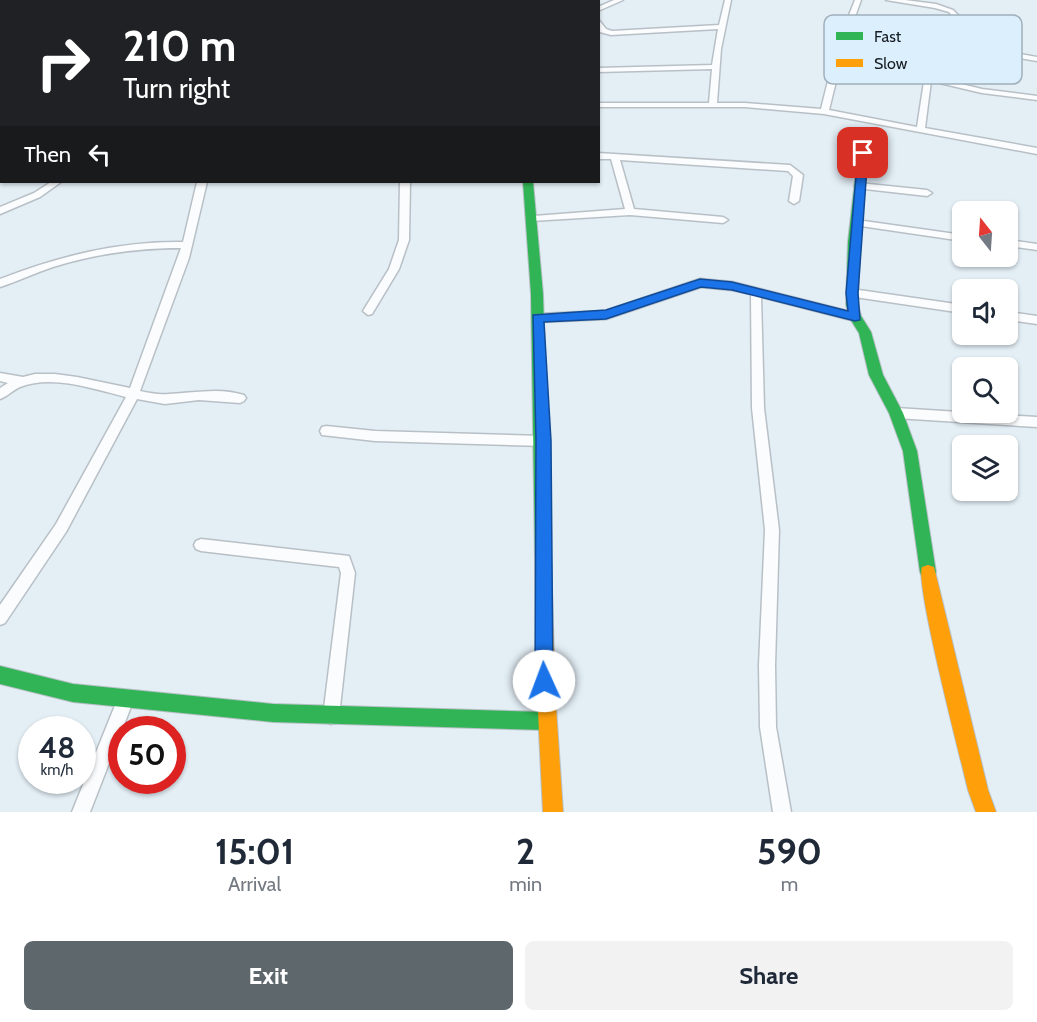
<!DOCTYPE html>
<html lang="en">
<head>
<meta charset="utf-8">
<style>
  body { margin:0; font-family:Cabin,sans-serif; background:#f2f2f3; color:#1f2937; height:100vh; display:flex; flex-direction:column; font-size:22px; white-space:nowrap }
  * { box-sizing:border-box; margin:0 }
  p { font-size:20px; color:#747a83 }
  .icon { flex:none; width:33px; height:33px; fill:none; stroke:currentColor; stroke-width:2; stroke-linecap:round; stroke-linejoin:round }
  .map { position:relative; height:812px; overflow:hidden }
  .details { display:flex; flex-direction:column; background:#fff; flex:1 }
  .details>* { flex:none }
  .top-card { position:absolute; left:0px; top:0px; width:600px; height:183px; box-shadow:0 2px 4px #0004; background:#202124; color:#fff; overflow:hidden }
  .needle { width:39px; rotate:343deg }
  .fabs { position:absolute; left:952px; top:201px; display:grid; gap:12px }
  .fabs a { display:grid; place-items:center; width:66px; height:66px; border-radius:9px; background:#fff; box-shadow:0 2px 4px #0004; font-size:30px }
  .speed { position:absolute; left:18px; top:716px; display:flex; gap:12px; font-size:30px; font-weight:700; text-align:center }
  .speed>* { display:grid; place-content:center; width:78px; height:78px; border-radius:50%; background:#fff; box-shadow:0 2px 4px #0004; line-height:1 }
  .speed small { font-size:15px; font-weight:400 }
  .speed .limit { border:9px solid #d22; background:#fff; color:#111 }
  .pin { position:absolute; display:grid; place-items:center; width:51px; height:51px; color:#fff; margin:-26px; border-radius:12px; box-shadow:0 3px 9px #0006 }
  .me { position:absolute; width:66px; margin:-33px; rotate:358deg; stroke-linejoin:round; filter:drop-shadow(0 0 4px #0008) }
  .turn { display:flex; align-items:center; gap:21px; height:126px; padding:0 24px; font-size:27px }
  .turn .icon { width:78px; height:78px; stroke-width:2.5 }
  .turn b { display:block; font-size:42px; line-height:51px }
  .then { display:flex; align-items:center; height:57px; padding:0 24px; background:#0003; gap:12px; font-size:22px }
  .eta { display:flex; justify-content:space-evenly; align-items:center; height:102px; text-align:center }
  .eta b { font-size:36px; font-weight:700; line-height:42px }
  .action { display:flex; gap:12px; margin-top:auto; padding:12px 24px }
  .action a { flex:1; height:69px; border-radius:9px; background:#5e676c; color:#fff; font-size:24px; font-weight:700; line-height:69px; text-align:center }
  .action a+a { background:#f2f2f3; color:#1f2937 }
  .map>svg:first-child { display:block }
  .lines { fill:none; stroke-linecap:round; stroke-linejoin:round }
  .street-casing { stroke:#b8c0c6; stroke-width:3 }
  .fast-casing { stroke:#b8c0c6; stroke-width:2 }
  .slow-casing { stroke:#b8c0c6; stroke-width:2 }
  .street { fill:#fbfcfe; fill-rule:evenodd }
  .fast { fill:#30b455; fill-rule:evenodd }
  .slow { fill:#ff9f0a; fill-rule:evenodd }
  .route { fill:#1a73e8; stroke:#114b97; stroke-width:1.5 }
  .key { fill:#dbeffd; stroke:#a0b0bc; stroke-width:1.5 }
  .key-label { font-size:16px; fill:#171e23 }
</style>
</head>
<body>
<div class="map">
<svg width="1037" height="812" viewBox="0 0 1037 812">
  <rect width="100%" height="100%" fill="#e3eef5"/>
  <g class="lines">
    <g class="street-casing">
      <g id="street">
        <polygon points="1,0 7,0 2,2 2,4"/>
        <polygon points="138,0 145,0 137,2"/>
        <polygon points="234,0 240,0 233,2"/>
        <polygon points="319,0 325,0 318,2"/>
        <polygon points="385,0 391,0 384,2"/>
        <polygon points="584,0 592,0 594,2 585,2"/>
        <polygon points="614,0 623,0 598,11 598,7"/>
        <polygon points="725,0 731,0 721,49 717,103 745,103 821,109 837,45 855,0 861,0 845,45 829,110 917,127 930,43 938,41 988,49 968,35 949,12 935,8 886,0 905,0 936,4 953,10 974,31 997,50 1037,57 1037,61 939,45 936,46 932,77 982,89 1037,96 1037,100 982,93 931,81 925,128 1037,148 1037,154 824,114 745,107 598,107 598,103 709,103 712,69 598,72 598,68 712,65 718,29 611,35 600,32 598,19 606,29 612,31 719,25"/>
        <polygon points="0,22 2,22 0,27"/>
        <rect x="0" y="109" width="2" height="4"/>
        <polygon points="0,129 2,129 0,139"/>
        <rect x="0" y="147" width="2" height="6"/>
        <polygon points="598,153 790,165 803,175 799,201 794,204 789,201 793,176 788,171 620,160 634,209 723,217 728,220 723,223 630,215 531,221 529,219 534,216 625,209 611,159 598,159"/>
        <polygon points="51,182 61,182 40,197 0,214 0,207 34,193"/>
        <path d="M197,182H207L189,258L140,391C150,393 159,395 169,394C193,393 220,387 244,395L246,398L244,401L240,403L199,400L165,404L137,399L66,532L5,623L0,625V605L56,524L126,397C94,389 52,374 20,387C13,390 8,396 0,399V388L8,383L0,381V373L23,377L35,374H55L77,377L130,388L181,248C137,248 95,254 53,267C35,273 18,281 0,287V279C60,256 119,241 183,242Z"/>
        <polygon points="400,182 410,182 409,240 399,269 372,314 368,315 363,311 389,269 399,240"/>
        <polygon points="859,183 927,190 932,193 927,196 856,188 854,186"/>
        <polygon points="857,220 963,235 963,241 854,225 854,221"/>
        <polygon points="1008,240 1037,244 1037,250 1008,246"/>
        <polygon points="700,279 732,282 855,313 860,317 855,321 761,297 764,408 779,530 775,665 776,727 791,812 773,812 760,727 759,665 765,530 752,408 751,294 732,290 701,287 606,319 538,322 533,318 538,314 605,311"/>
        <polygon points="852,289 963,305 963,313 848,296 847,293"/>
        <polygon points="1008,312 1037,316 1037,324 1008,320"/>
        <polygon points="896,408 1037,417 1037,427 896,418 892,416 890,413 892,410"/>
        <polygon points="326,426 375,431 544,436 548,437 550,441 548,445 544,446 375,441 322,435 320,431 322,427"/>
        <polygon points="201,539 349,556 355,573 339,716 337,722 331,724 325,722 323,716 341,573 339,567 201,551 196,549 194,545 196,541"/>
        <polygon points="126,691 132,693 134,699 90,812 72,812 120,693"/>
      </g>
    </g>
    <g class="fast-casing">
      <g id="fast">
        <polygon points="483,0 491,0 492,2 484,2"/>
        <polygon points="863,150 868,153 860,242 858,304 861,316 871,332 883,375 903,413 917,451 936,572 934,577 928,579 922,577 920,572 903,451 889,413 869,375 859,333 849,317 846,304 848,242 858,153"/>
        <polygon points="523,182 533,182 543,294 551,558 549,563 543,565 537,563 535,558 531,294"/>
        <polygon points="0,666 73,684 273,704 545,712 551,715 554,721 551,727 545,730 273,722 73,702 0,684"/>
      </g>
    </g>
    <g class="slow-casing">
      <g id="slow">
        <polygon points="543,551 549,553 551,558 555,692 563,812 543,812 537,692 535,558 537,553"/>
        <path d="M928,565L934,567L988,790L996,812H976L968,790C961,759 915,584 922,567Z"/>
      </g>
    </g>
    <use href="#street" class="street"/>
    <use href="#fast" class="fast"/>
    <use href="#slow" class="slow"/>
  </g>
  <polygon class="route" points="863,150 868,153 858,293 860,320 855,321 732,290 701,287 606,319 544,322 551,441 553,681 550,688 544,690 538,688 535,681 536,441 533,315 606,310 700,279 732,282 848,311 846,293 858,153"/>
  <rect x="824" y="15" width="198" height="69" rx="9" class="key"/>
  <rect x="836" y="32" width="27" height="8" fill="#30b455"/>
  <rect x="836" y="59" width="27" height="8" fill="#ff9f0a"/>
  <g class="key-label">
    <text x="874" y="42">Fast</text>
    <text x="874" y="69">Slow</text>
  </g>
</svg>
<div class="fabs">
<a><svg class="needle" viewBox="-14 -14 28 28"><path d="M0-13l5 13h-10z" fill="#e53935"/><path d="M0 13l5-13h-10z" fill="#747a83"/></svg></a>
<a><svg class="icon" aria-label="sound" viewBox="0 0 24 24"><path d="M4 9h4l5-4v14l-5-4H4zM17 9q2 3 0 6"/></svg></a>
<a><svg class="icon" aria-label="search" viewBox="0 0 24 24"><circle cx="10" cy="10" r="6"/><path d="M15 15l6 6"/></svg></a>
<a><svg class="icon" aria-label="layers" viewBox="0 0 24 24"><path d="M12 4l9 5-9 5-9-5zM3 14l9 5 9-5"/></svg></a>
</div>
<div class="speed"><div>48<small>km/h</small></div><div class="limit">50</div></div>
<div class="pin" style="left:863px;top:153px;background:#d93025"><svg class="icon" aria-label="arrive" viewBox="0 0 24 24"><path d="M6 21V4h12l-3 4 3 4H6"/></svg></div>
<svg class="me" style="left:544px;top:681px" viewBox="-20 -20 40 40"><circle r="19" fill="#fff"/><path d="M0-13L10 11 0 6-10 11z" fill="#1a73e8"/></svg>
<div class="top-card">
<div class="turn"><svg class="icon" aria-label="right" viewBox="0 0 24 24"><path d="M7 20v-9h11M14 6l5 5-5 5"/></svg><div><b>210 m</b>Turn right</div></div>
<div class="then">Then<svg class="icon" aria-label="left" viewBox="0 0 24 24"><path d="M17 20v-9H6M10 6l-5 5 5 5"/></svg></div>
</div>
</div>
<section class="details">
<div class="eta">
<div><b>15:01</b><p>Arrival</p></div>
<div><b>2</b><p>min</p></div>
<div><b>590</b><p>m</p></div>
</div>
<div class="action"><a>Exit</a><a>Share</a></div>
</section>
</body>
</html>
